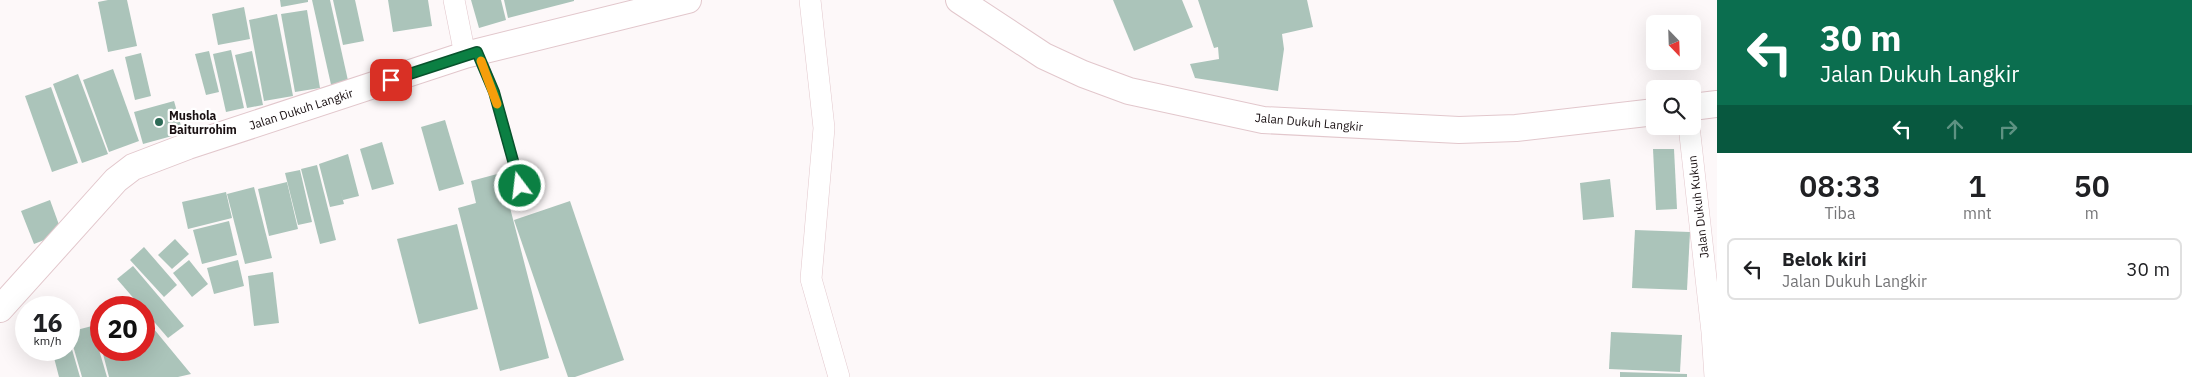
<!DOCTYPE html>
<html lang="id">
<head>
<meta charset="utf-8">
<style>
  body { margin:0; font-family:"IBM Plex Sans",sans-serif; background:#f2f2f2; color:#202124; height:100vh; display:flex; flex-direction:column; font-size:19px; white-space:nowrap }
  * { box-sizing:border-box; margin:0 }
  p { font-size:16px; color:#757577 }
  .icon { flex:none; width:28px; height:28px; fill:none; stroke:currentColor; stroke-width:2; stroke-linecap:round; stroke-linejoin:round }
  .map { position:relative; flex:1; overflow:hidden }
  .drawer { display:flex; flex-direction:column; background:#fff; width:475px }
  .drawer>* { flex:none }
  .top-card { background:#0b6e4f; color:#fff; overflow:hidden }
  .needle { width:32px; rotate:157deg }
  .buttons { position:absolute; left:1646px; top:15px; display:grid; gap:10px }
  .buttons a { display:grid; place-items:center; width:55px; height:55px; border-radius:8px; background:#fff; box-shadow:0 5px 20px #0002; font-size:25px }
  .speed { position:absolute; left:15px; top:296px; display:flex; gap:10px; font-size:25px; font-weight:700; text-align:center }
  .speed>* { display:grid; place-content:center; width:65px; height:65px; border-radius:50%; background:#fff; box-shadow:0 5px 20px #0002; line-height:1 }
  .speed small { font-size:12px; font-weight:400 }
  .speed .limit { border:8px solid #d22; background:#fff; color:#111 }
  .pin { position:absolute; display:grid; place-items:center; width:42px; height:42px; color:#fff; margin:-21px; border-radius:10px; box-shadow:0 2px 8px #0006 }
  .me { position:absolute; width:55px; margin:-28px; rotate:345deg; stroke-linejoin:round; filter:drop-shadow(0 0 4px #0008) }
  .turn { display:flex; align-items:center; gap:18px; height:105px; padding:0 20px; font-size:22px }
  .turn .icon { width:65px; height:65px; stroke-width:2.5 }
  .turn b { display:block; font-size:35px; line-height:42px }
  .lanes { display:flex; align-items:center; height:48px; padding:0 20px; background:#0003; justify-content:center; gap:25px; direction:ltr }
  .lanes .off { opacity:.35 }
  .eta { display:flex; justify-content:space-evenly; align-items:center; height:85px; text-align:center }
  .eta b { font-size:30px; font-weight:600; line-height:35px }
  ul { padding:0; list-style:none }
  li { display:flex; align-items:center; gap:15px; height:62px; margin:0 10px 8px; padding:0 10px; border:2px solid #e0e0e0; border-radius:8px }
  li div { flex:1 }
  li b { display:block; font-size:19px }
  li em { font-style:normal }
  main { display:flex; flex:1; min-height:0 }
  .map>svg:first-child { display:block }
  .building { fill:#abc4ba }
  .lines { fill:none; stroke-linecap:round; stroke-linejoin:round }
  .service-casing { stroke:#e2c7cc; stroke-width:11 }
  .minor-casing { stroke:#e2c7cc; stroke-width:22 }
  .tertiary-casing { stroke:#e2c7cc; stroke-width:28 }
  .service { stroke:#fff; stroke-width:10 }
  .minor { stroke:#fff; stroke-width:21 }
  .tertiary { stroke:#fff; stroke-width:26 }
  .route-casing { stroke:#07532c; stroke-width:12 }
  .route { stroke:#0b8043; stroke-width:9 }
  .slow { stroke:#f59e0b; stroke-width:9 }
  .poi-dot { fill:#2e6b57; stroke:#fff; stroke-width:2 }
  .labels { text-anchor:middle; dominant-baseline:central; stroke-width:4.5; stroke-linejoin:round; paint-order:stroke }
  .street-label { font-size:12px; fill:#191012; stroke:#fff }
  .poi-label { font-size:12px; font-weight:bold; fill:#191012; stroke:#fff; text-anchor:start }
</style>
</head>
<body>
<main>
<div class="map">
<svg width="1717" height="377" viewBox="0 0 1717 377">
  <rect width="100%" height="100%" fill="#fdf8f9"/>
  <g class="building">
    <polygon points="108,0 127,0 137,46 108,52 98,2"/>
    <polygon points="280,0 308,0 308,2 281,7"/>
    <polygon points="312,0 330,0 349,85 332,89"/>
    <polygon points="333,0 355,0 364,41 343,45"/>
    <polygon points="388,0 428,0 432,26 393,32"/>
    <polygon points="471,0 501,0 506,20 479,28"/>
    <polygon points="504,0 574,0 574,1 508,18"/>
    <polygon points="1113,0 1182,0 1193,27 1134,51"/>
    <polygon points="1198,0 1307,0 1313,27 1282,34 1284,49 1278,91 1195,78 1190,64 1219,59 1218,47 1214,48"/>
    <polygon points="244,7 250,39 218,45 212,14"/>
    <polygon points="307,10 320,88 295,92 281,14"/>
    <polygon points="277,14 293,96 264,101 249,20"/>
    <polygon points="231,50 244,108 226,112 213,54"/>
    <polygon points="209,51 219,92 206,95 195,54"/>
    <polygon points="252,51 263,105 247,108 235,55"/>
    <polygon points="141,53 151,96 135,100 125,57"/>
    <polygon points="113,69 139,141 109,152 83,80"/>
    <polygon points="78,74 108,154 82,163 53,84"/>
    <polygon points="51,87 78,163 52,172 25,96"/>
    <polygon points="174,101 183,133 143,144 134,112"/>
    <polygon points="445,120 464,184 439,191 421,127"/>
    <polygon points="382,142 394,184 372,190 360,149"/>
    <polygon points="1653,149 1674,149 1677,209 1656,210"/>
    <polygon points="348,154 359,196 343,200 340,189 344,204 330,207 319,164"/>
    <polygon points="317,165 336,240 320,244 301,169"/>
    <polygon points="300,170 312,222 298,225 285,173"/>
    <polygon points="501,173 549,358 500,371 458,208 476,203 471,181"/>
    <polygon points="1610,179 1614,217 1583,220 1580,183"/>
    <polygon points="287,182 298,229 269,236 258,189"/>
    <polygon points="254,187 272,258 245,264 227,194"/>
    <polygon points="226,192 232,218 188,229 182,202"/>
    <polygon points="50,200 62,233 34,244 21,211"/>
    <polygon points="570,201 624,360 575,377 568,377 514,220"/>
    <polygon points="229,221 237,255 202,264 193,230"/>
    <polygon points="457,224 478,309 419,324 397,239"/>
    <polygon points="1635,230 1690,232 1687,290 1632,288"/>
    <polygon points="175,239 189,254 172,269 158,255"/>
    <polygon points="144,247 177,285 164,297 130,260"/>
    <polygon points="189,260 208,284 192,297 173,273"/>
    <polygon points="238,260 244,286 214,294 207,268"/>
    <polygon points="133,266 184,326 168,338 117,279"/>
    <polygon points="273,272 279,323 254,326 248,276"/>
    <polygon points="144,317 191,374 178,377 109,377 102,350 144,350"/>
    <polygon points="101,323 101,344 96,325"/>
    <polygon points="92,326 107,377 82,377 69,332"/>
    <polygon points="1611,332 1682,335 1680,372 1609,369"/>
    <polygon points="69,339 80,377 59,377 52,350 69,350"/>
    <polygon points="1620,372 1687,374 1687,377 1620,377"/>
  </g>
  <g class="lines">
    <g class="service-casing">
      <polyline id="service" points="478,53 494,92 520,186"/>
    </g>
    <g class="minor-casing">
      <g id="minor">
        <polyline points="454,0 465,55"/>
        <polyline points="810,0 824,128 811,279 839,377"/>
        <polyline points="1689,126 1712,332 1715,377"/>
      </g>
    </g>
    <g class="tertiary-casing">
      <g id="tertiary">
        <polyline points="959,0 1044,56 1083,74 1129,91 1263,120 1459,130 1516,128 1655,112"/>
        <polyline points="1692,107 1717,104"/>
        <polyline points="0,309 116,180 133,167 188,146 465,55 688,0"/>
      </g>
    </g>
    <use href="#service" class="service"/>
    <use href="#minor" class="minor"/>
    <use href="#tertiary" class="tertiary"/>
  </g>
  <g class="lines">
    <g class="route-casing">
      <polyline id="route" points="391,80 477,52 494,92 520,186"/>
    </g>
    <use href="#route" class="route"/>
    <polyline class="slow" points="481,61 497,104"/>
  </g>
  <circle class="poi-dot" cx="159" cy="122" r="5"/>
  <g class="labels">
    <g class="street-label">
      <text transform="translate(301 109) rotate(-18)">Jalan Dukuh Langkir</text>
      <text transform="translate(1309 122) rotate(5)">Jalan Dukuh Langkir</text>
      <text transform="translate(1698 207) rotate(-97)">Jalan Dukuh Kukun</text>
    </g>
    <g class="poi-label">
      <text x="169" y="115">Mushola<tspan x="169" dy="14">Baiturrohim</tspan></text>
    </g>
  </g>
</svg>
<div class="buttons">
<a><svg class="needle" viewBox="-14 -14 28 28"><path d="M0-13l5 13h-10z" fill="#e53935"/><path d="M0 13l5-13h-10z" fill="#757577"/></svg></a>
<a><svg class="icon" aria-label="search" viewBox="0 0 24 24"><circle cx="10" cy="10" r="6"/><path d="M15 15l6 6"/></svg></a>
</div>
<div class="speed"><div>16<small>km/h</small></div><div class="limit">20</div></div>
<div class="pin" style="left:391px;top:80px;background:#d93025"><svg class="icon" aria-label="arrive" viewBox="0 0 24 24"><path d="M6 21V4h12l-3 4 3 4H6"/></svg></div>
<svg class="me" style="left:520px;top:186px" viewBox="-20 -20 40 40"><circle r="17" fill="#0b8043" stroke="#fff" stroke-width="3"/><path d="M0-11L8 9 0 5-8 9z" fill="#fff"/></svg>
</div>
<section class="drawer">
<div class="top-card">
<div class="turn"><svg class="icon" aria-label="left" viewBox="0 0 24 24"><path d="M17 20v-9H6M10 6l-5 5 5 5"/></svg><div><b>30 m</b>Jalan Dukuh Langkir</div></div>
<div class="lanes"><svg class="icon" aria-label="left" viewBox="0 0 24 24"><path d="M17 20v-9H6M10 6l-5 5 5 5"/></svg><svg class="icon off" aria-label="ahead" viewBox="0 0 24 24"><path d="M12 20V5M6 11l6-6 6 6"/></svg><svg class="icon off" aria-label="right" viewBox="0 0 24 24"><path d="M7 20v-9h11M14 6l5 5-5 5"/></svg></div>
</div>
<div class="eta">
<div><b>08:33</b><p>Tiba</p></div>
<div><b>1</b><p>mnt</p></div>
<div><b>50</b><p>m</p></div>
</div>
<ul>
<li><svg class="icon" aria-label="left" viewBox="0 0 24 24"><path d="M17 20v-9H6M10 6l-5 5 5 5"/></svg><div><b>Belok kiri</b><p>Jalan Dukuh Langkir</p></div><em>30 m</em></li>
</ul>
</section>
</main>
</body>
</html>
